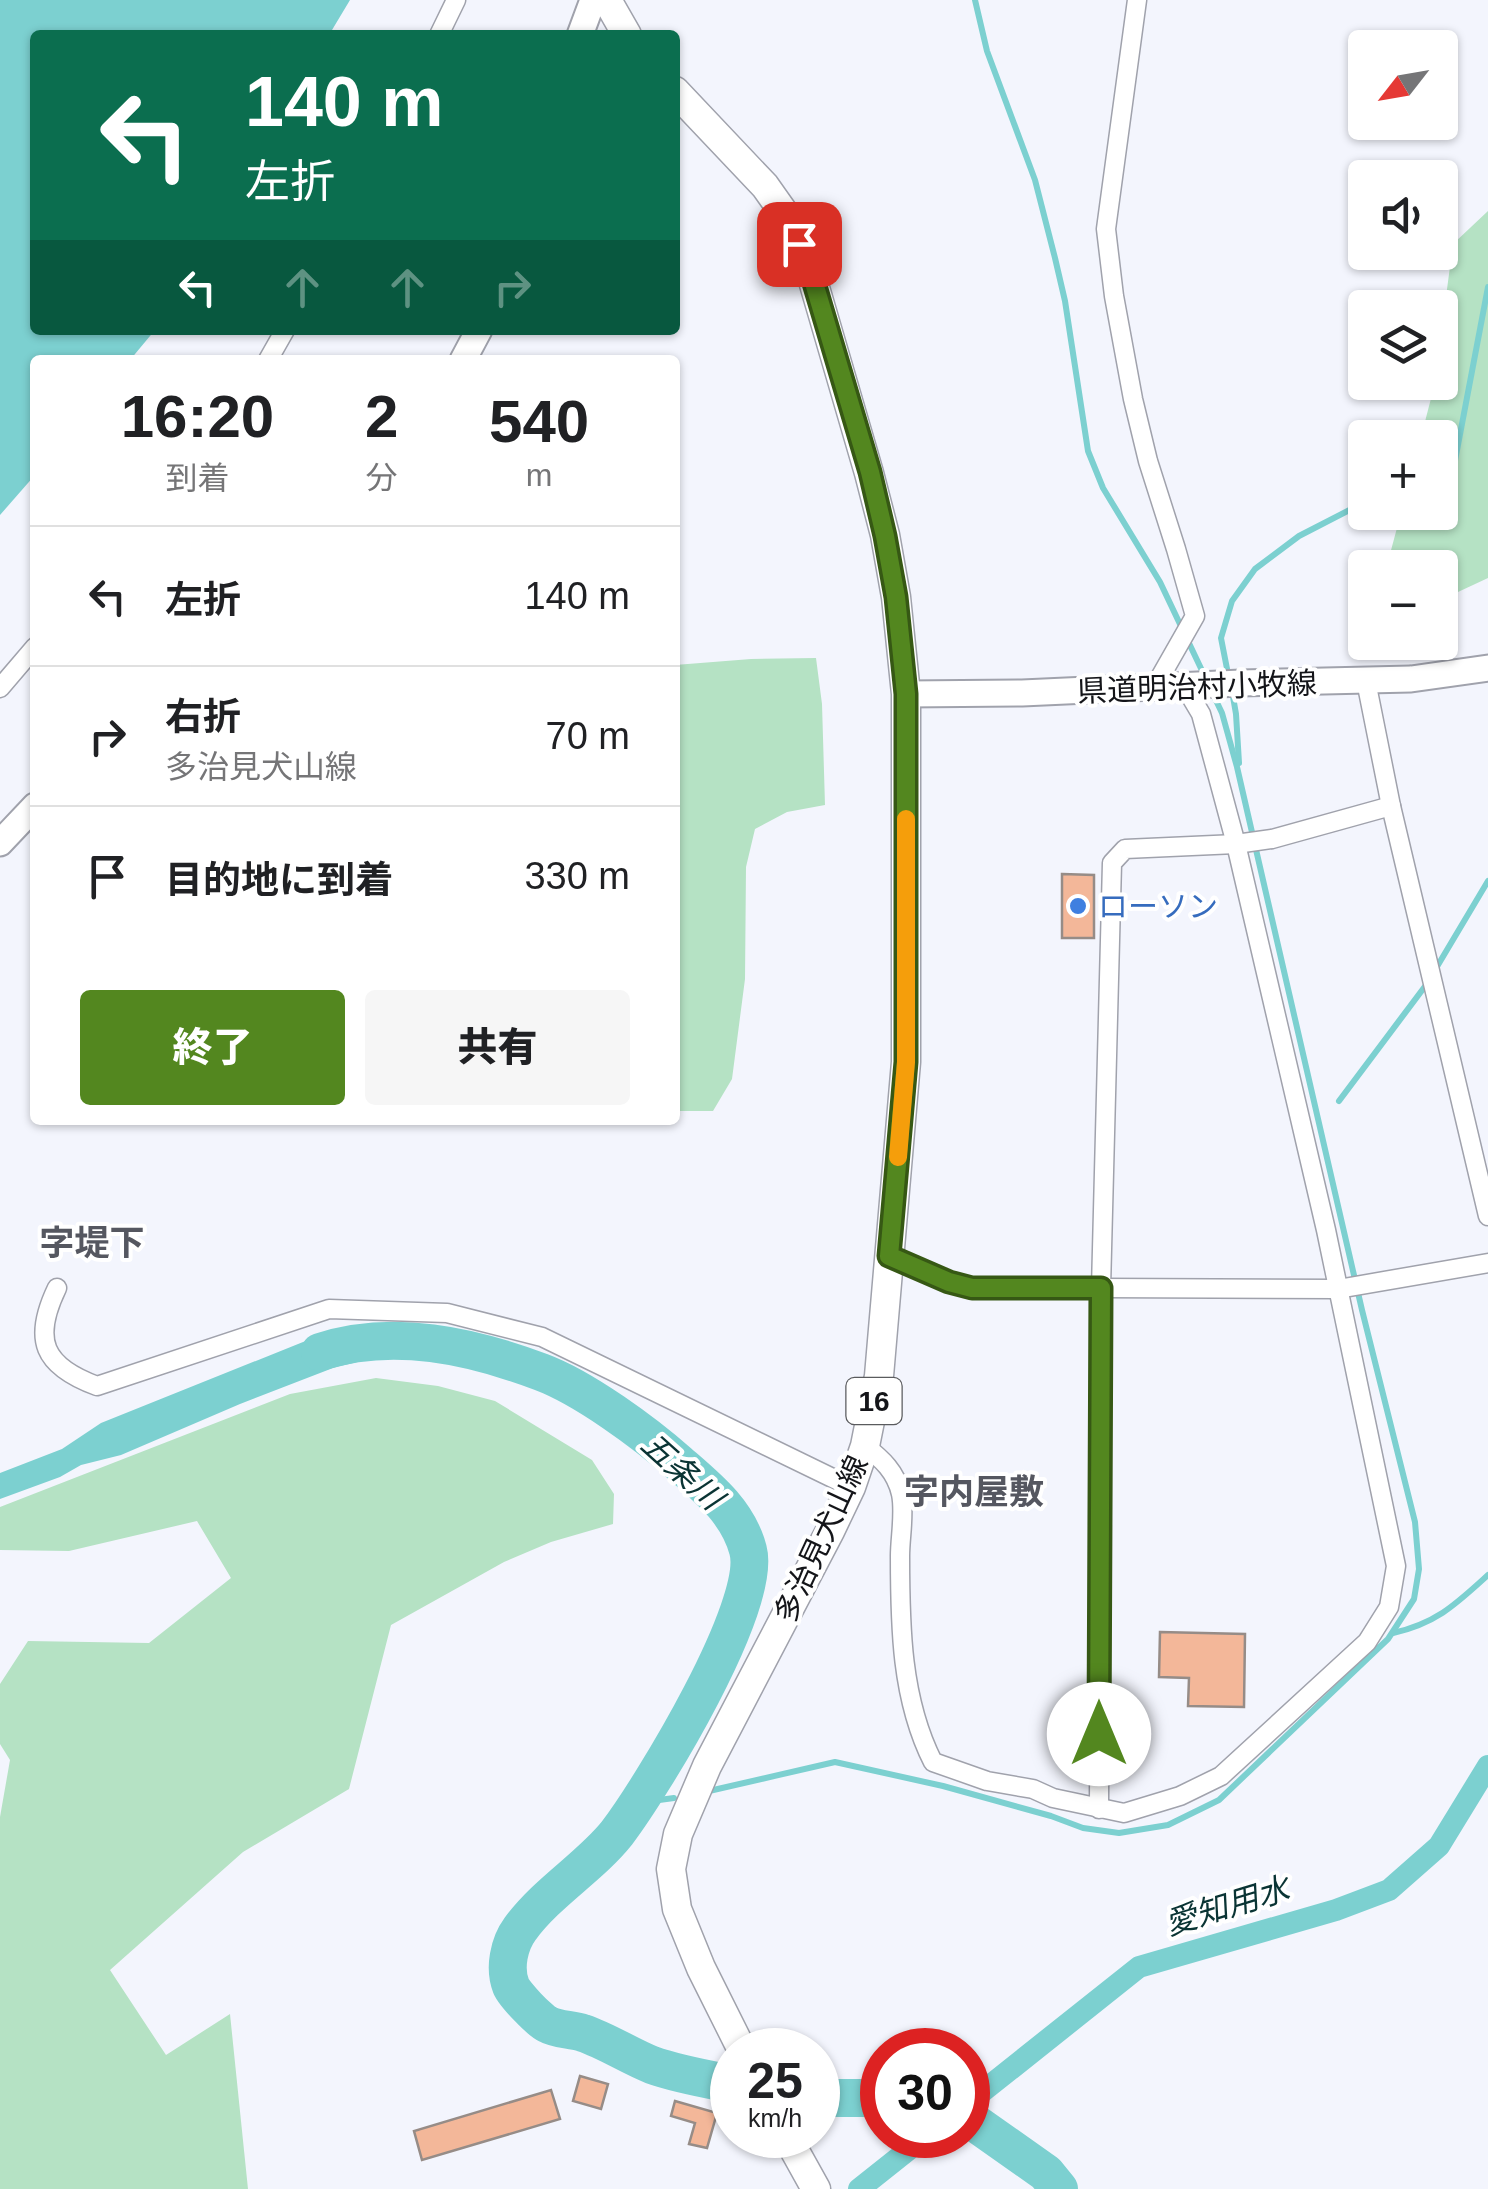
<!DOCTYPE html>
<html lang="ja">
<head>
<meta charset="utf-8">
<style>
  body { margin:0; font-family:Helvetica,"Noto Sans JP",sans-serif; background:#f6f6f6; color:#202124; height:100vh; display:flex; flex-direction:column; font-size:38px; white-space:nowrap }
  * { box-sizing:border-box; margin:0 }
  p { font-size:32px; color:#757577 }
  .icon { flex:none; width:55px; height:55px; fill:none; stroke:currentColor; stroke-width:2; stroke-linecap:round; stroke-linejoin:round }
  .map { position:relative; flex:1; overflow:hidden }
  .sheet { position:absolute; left:30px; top:355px; width:650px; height:770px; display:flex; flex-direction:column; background:#fff; border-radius:10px; box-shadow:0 2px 8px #0004 }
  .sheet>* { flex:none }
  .hud { position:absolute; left:30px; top:30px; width:650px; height:305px; border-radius:10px; box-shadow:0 2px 8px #0004; background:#0b6e4f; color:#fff; overflow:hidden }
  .needle { width:65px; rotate:239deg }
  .fabs { position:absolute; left:1348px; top:30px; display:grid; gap:20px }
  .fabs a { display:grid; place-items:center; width:110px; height:110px; border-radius:10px; background:#fff; box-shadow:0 2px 8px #0004; font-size:50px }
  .speed { position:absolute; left:710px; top:2028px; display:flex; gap:20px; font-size:50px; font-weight:700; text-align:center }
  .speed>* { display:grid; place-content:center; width:130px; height:130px; border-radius:50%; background:#fff; box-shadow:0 2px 8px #0004; line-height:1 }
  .speed small { font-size:25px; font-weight:400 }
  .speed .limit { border:15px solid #d22; background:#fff; color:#111 }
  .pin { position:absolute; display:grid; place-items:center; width:85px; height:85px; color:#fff; margin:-42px; border-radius:20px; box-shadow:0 5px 15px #0006 }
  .me { position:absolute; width:110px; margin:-55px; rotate:0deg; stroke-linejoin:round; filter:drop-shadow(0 0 8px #0008) }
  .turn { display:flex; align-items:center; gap:35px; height:210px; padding:0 50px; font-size:45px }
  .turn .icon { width:130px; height:130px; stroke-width:2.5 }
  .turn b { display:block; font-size:70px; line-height:85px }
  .lanes { display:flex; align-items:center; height:95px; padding:0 50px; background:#0003; justify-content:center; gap:50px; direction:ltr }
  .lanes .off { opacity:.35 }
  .eta { display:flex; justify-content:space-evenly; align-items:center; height:170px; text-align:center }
  .eta b { font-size:60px; font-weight:800; line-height:70px }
  .action { display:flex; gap:20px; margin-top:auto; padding:20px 50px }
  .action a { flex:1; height:115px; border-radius:10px; background:#53871f; color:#fff; font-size:40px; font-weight:800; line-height:115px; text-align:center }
  .action a+a { background:#f6f6f6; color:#202124 }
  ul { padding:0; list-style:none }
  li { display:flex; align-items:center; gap:30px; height:140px; padding:0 50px; border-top:2px solid #e0e0e0 }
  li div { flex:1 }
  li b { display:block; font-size:38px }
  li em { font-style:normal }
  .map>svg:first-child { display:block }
  .green { fill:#b5e2c4 }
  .water { fill:#7cd0d0 }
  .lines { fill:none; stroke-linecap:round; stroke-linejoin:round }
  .stream { stroke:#7cd0d0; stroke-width:6 }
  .canal { stroke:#7cd0d0; stroke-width:22 }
  .river { stroke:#7cd0d0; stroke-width:38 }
  .building { fill:#f3b799; stroke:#968c87; stroke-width:2.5 }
  .street-casing { stroke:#a0a2ac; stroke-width:21 }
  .secondary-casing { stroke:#a0a2ac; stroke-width:29 }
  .primary-casing { stroke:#a0a2ac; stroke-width:31 }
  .street { stroke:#fff; stroke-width:18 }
  .secondary { stroke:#fff; stroke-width:25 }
  .primary { stroke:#fff; stroke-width:28 }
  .route-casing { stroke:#365814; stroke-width:25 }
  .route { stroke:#53871f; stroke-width:18 }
  .slow { stroke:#f59e0b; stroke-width:18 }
  .shop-dot { fill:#3f7fe0; stroke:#fff; stroke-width:4 }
  .labels { text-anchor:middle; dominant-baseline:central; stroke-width:8; stroke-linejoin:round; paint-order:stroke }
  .shield { fill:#fff; stroke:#5a5b5e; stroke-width:2.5 }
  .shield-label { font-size:28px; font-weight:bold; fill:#141519 }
  .street-label { font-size:30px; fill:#141519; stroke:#fff }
  .shop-label { font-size:30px; fill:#366cbe; stroke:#fff; text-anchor:start }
  .water-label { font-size:32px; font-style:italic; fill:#0a3434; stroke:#fff }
  .quarter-label { font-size:35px; font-weight:bold; fill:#555760; stroke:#fff }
</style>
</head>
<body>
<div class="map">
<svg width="1488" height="2189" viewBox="0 0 1488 2189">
  <rect width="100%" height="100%" fill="#f3f5fd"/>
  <g class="green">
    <polygon points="1488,211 1488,578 1458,592 1440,582 1440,568 1414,567 1390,554 1401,513 1440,512 1440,438 1421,437 1435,383 1440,382 1440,342 1453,244"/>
    <polygon points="816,658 822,704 825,805 787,812 755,829 746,867 745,979 732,1079 713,1111 675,1111 675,665 751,659"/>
    <polygon points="376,1378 438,1386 495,1401 592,1460 614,1494 613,1524 551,1542 504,1562 391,1625 349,1789 243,1852 110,1970 166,2055 230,2014 248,2189 0,2189 0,1817 10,1760 0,1744 0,1684 28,1641 149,1643 231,1578 197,1521 69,1551 0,1550 0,1507 290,1394"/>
  </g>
  <g class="water">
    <polygon points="0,0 350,0 329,35 35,35 35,330 155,330 130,360 35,360 35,475 0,515"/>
    <polygon points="370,1327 373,1358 333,1368 240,1404 121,1455 81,1465 60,1477 0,1499 0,1473 62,1449 101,1423 308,1340"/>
  </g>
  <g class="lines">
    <g class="stream">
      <polyline points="975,0 987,51 1035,180 1055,258 1065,301 1088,451 1103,488 1160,582 1206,679"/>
      <polyline points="1440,471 1454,466 1488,287"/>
      <polyline points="1229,679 1221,638 1232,601 1255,569 1299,536 1365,502"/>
      <polyline points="1232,691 1236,714 1239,763"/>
      <polyline points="1435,970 1488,881"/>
      <polyline points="1339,1101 1429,981"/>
      <path d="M1393,1633C1437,1623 1456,1604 1488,1575"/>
      <polyline points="709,1791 835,1762 943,1786 1051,1816 1083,1828 1119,1833 1168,1825 1219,1800 1388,1639 1414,1599 1419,1569 1415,1522 1362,1310 1237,767 1222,713 1211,690"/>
      <polyline points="637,1803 674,1798"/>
    </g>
    <g class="canal">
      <polyline points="968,2103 1139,1967 1336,1910 1389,1890 1439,1846 1488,1766"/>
      <polyline points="859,2189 927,2135"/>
    </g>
    <g class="river">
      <path d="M320,1352C393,1328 472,1346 541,1372C584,1388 645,1433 679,1463C708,1488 738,1512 748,1550C763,1605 652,1787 617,1833C590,1867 547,1892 520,1929C509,1944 504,1968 511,1986C513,1993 540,2021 547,2024C557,2030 572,2029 583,2033C607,2041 629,2056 652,2065C677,2074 706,2079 732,2084"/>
      <polyline points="818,2098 882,2098"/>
      <polyline points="968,2118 1046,2173 1059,2189"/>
    </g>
  </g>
  <g class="building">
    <polygon points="1062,874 1094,875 1094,938 1062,938"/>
    <polygon points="1160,1632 1245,1634 1244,1707 1188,1706 1189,1678 1159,1677"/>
    <polygon points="580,2076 608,2084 601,2109 573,2101"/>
    <polygon points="551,2090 560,2119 422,2160 414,2131"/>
    <polygon points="675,2101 717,2113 707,2148 689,2144 695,2123 671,2116"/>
  </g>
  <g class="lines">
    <g class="street-casing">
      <g id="street">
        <polyline points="1137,0 1106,229 1114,296 1133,399 1148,461 1176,549 1195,616 1154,688"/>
        <polyline points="439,35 456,0"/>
        <polyline points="268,360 285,330"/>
        <polyline points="1366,681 1391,806 1488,1216"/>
        <polyline points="0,688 35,647"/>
        <polyline points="889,1256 949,1282 972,1288 1005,1289 1101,1288 1338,1289 1488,1263"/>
        <path d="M57,1288C32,1340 43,1366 97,1386L329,1309L447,1313L542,1337L851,1487"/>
        <path d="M865,1446C882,1459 896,1472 901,1494C905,1513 900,1537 900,1556C900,1626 901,1699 933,1762L987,1781L1033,1789L1053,1798L1124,1813L1180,1796L1221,1776L1367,1642L1389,1607L1396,1566L1326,1230L1236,844L1201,714L1185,687"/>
        <polyline points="1099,1809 1101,1288 1112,863 1125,849 1236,844 1272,839 1391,806"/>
      </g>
    </g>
    <g class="secondary-casing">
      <g id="secondary">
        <polyline points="580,35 593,0"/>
        <polyline points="463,360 479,330"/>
        <polyline points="906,694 1022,693 1241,683 1411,679 1488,668"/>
        <polyline points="0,843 35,806"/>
      </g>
    </g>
    <g class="primary-casing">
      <g id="primary">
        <polyline points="607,0 627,35"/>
        <polyline points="675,91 765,186 789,220 809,267 869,473 885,535 896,597 906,694 906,1062 879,1376 865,1446 851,1487 830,1531 707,1766 678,1834 671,1869 677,1909 701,1968 742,2050"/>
        <polyline points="786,2135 816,2189"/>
      </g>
    </g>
    <use href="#street" class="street"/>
    <use href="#secondary" class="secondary"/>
    <use href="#primary" class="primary"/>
  </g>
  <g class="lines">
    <g class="route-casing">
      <polyline id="route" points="799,244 809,266 870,472 885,536 896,597 906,694 906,1062 889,1256 949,1282 972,1288 1101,1288 1099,1734"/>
    </g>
    <use href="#route" class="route"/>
    <polyline class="slow" points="898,1157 906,1062 906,819"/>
  </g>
  <circle class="shop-dot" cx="1078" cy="906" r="10"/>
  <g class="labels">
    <rect class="shield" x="846.5" y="1378" width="55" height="46" rx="8"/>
    <g class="shield-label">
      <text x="874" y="1401">16</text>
    </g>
    <g class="street-label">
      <text transform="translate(1197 687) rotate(-2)">県道明治村小牧線</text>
      <text transform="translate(821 1539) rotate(-65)">多治見犬山線</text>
    </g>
    <g class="shop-label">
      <text x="1098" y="906">ローソン</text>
    </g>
    <g class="water-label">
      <text transform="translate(682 1471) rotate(42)">五条川</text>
      <text transform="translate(1227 1906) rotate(-17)">愛知用水</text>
    </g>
    <g class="quarter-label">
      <text x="92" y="1242">字堤下</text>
      <text x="974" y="1491">字内屋敷</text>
    </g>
  </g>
</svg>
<div class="fabs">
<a><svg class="needle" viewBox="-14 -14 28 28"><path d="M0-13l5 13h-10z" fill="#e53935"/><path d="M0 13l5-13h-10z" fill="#757577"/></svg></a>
<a><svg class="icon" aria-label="sound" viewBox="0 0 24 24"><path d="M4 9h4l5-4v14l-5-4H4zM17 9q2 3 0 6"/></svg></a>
<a><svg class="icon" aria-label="layers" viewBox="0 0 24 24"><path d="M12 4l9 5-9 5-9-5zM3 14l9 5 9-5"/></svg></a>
<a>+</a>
<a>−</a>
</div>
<div class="speed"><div>25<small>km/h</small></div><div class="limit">30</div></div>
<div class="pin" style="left:799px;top:244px;background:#d93025"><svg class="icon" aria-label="arrive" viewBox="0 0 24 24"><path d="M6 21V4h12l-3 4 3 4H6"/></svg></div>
<svg class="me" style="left:1099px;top:1734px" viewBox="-20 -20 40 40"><circle r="19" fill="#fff"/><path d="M0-13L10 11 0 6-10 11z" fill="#53871f"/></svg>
<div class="hud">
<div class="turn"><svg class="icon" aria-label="left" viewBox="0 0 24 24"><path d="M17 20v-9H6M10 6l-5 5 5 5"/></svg><div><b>140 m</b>左折</div></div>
<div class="lanes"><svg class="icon" aria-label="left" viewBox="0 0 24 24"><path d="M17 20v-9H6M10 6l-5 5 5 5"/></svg><svg class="icon off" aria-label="ahead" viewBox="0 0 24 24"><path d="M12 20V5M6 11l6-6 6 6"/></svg><svg class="icon off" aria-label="ahead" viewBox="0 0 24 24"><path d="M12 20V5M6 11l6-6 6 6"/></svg><svg class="icon off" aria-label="right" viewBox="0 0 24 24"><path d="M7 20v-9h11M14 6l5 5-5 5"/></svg></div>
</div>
<section class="sheet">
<div class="eta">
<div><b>16:20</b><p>到着</p></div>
<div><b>2</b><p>分</p></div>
<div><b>540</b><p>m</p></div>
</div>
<ul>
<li><svg class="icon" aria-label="left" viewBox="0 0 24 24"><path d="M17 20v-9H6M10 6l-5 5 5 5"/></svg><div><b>左折</b></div><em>140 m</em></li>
<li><svg class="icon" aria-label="right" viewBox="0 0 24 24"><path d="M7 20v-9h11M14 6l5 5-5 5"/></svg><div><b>右折</b><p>多治見犬山線</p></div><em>70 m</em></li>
<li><svg class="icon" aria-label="arrive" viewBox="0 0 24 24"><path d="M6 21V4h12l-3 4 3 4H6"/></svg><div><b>目的地に到着</b></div><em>330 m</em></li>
</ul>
<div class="action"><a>終了</a><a>共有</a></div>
</section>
</div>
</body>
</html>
